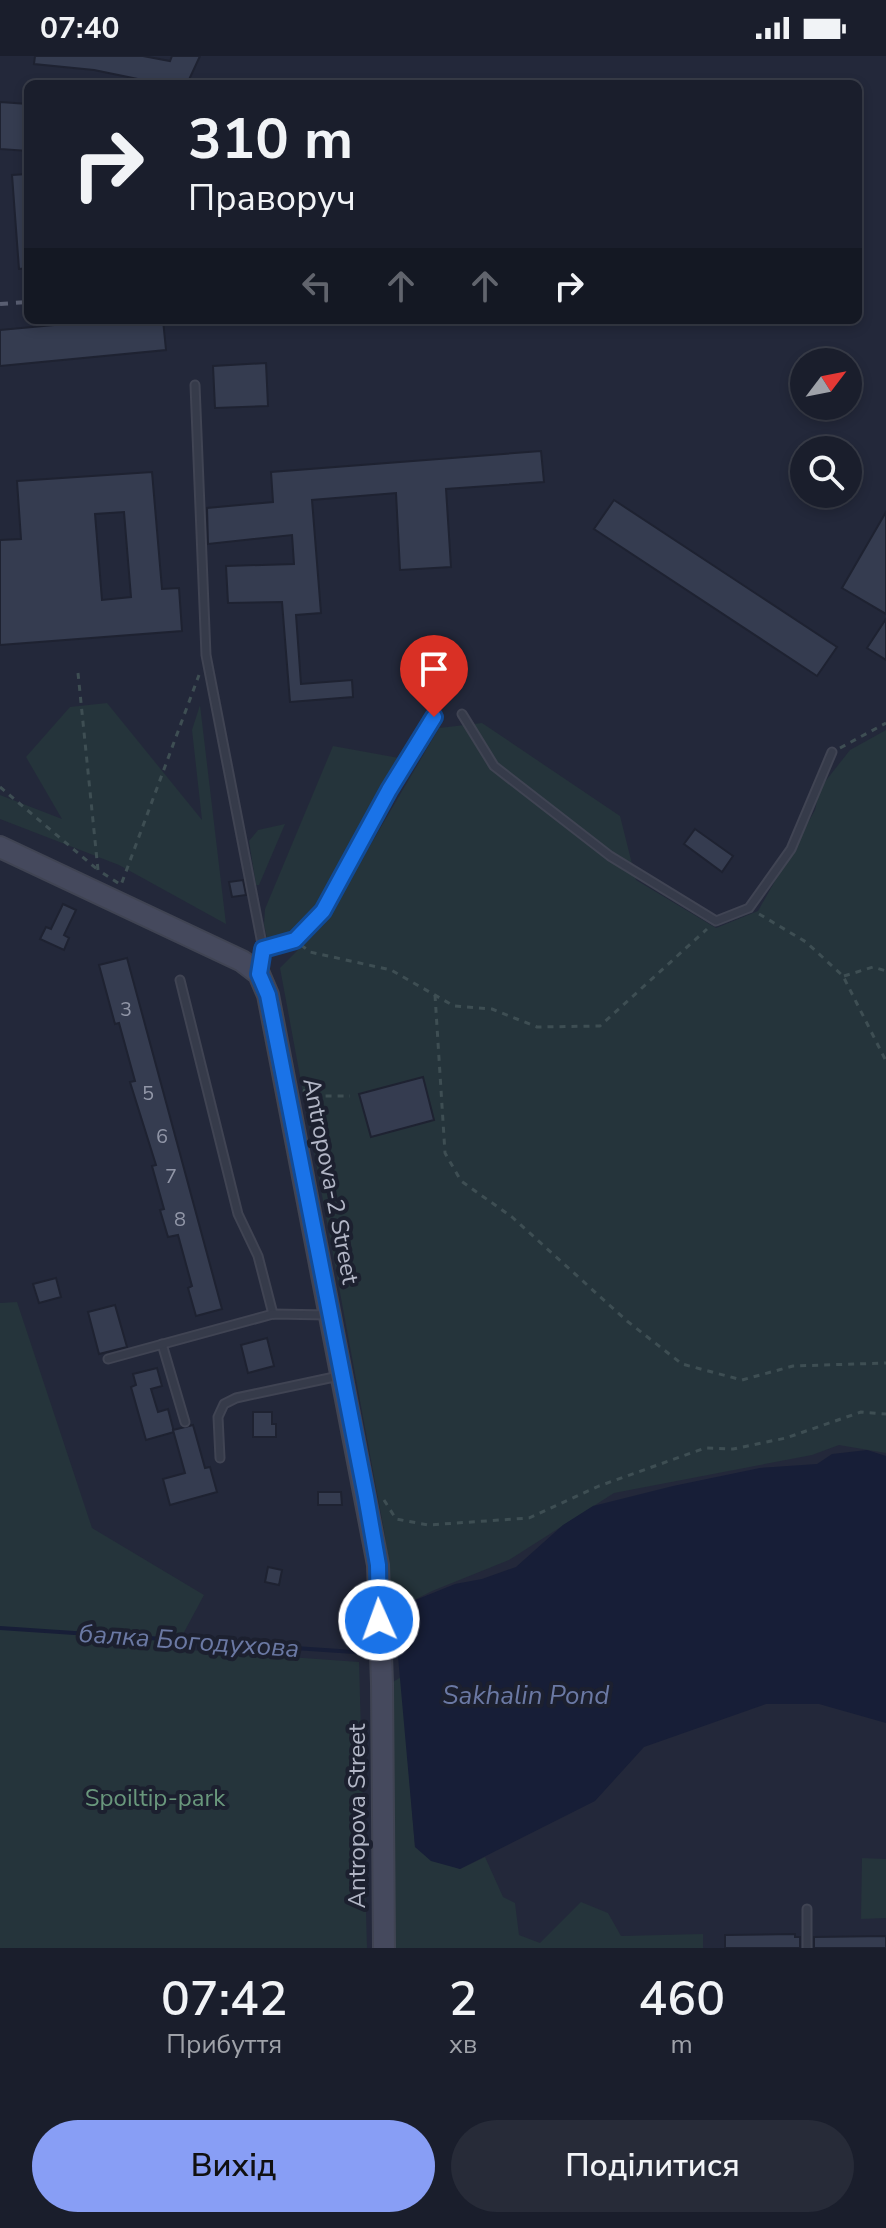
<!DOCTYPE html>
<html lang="uk">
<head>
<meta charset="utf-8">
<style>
  body { margin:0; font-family:"Nunito Sans",sans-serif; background:#272b38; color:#f1f3f6; height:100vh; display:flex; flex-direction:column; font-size:30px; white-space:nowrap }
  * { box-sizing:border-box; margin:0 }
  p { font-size:26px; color:#9fa2a9 }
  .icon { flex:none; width:44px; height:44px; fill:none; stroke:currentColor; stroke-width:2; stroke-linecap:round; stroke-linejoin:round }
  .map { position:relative; height:1892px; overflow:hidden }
  .panel { display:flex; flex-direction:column; background:#1a1e2c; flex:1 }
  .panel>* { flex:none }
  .banner { position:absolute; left:24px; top:24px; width:838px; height:244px; border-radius:12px; box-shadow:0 4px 12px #0003,0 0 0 2px #383c48; background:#1a1e2c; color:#f1f3f6; overflow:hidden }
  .needle { width:52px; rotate:58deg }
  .fabs { position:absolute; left:790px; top:292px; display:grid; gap:16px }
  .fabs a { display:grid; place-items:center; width:72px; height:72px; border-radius:50%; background:#1a1e2c; box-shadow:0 4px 12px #0003,0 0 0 2px #383c48; font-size:40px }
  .pin { position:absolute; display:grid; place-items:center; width:68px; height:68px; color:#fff; margin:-82px -34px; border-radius:50% 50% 50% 0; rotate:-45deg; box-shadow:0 0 8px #0007 }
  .pin .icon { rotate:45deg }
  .me { position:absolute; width:88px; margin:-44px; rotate:358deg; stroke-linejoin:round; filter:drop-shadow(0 0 6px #0008) }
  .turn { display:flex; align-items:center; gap:28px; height:168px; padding:0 32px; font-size:36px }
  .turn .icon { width:104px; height:104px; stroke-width:2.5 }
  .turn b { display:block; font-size:56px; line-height:68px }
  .lanes { display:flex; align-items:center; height:76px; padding:0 32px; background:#0003; justify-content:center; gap:40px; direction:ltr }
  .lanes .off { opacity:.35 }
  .eta { display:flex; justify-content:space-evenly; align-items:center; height:136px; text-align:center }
  .eta b { font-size:48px; font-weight:600; line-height:56px }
  .button { display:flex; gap:16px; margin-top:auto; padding:16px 32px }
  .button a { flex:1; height:92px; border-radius:48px; background:#889ef5; color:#111; font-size:32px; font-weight:600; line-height:92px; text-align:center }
  .button a+a { background:#272b38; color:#f1f3f6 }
  .status { display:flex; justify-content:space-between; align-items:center; height:56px; padding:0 40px; background:#1a1e2c; direction:ltr }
  .status svg { height:22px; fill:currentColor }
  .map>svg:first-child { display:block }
  .green { fill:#25343b }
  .water { fill:#171e37 }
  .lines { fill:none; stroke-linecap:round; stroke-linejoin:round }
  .stream { stroke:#171e37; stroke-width:4 }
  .building { fill:#353c50; stroke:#1e2231; stroke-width:2; fill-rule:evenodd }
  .lane-casing { stroke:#404453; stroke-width:11 }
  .secondary-casing { stroke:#404453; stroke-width:24 }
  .path { stroke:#3e4e53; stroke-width:3; stroke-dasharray:6 6; stroke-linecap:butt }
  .lane { stroke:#363b4a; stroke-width:7 }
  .secondary { stroke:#45495d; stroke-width:20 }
  .rail { stroke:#595e71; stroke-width:4; stroke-dasharray:8 8; stroke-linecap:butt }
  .route-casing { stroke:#114b97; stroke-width:20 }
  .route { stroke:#1a73e8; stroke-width:14 }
  .labels { text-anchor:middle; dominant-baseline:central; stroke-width:8; stroke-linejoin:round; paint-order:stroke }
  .number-label { font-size:20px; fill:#9196a7 }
  .street-label { font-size:24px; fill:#b2b6c6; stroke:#1c202f }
  .park-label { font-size:24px; fill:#69977c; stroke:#1c202f }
  .water-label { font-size:26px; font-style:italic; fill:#6b79a4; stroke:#1c202f }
</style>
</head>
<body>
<div class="status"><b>07:40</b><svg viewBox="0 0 49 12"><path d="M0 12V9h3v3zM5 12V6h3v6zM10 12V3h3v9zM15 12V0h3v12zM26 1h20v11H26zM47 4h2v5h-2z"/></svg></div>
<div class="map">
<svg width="886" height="1892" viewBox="0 0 886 1892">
  <rect width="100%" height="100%" fill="#23283a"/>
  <g class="green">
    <polygon points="107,647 202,764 192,674 200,649 226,868 119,809 0,763 0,739 62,763 26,701 70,651"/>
    <polygon points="482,667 620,760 636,824 716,872 758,855 815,754 820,732 850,694 886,674 886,1397 839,1389 812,1399 614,1437 509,1504 432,1535 400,1551 392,1545 385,1480 280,912 324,868 439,672"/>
    <polygon points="333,690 399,702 321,854 285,882 268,886 264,869 265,853"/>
    <polygon points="285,768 259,829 256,829 249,785 258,774"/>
    <polygon points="17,1246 92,1472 204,1539 175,1593 359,1606 367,1892 0,1892 0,1247"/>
    <polygon points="401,1621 415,1791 460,1813 485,1801 503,1841 515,1847 519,1879 540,1887 581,1846 608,1857 621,1880 703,1878 703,1892 392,1892 388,1629"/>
    <polygon points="862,1802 886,1803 886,1862 861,1863"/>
  </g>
  <polygon class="water" points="867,1394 886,1400 886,1667 819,1648 766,1648 644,1691 595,1745 460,1813 431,1805 415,1791 396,1578 413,1545 455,1528 482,1523 516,1511 563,1469 593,1450 673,1430 760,1412 817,1408 832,1398"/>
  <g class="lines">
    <polyline class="stream" points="0,1572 354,1596 374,1601"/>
  </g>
  <g class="building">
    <polygon points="35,0 143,0 170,5 172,0 200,0 187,28 162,28 94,14 34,8"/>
    <polygon points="0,46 28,48 28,95 0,93"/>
    <polygon points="28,118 28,212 19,213 12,119"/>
    <polygon points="108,264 163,264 166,294 0,310 0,274"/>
    <polygon points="266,307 268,350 215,352 213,310"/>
    <polygon points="541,395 544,426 446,433 451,511 400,514 396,437 312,444 321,557 296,559 301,628 352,624 353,641 290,646 282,546 228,547 226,510 294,508 292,479 208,488 207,452 273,446 271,416"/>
    <path d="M152,416L162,533L179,532L182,575L0,589V484L21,483L17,425ZM124,456L131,541L102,544L95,458Z"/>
    <polygon points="614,444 837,591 817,620 594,473"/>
    <polygon points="886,456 886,558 842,532"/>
    <polygon points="886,563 886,604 867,592"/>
    <polygon points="695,773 733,800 722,816 684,788"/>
    <polygon points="243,824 246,839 232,841 229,826"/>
    <polygon points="63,848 76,854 64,879 69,882 64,894 40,883 46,871 51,873"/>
    <polygon points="127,902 222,1253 196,1260 188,1232 192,1230 178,1179 168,1181 160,1154 164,1153 152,1110 156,1109 130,1026 135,1025 119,967 115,968 99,909"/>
    <polygon points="423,1021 434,1064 371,1081 359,1038"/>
    <polygon points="56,1222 61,1241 39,1247 33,1228"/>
    <polygon points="115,1249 127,1291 99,1298 88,1256"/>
    <polygon points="267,1282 274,1310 248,1317 241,1289"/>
    <polygon points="157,1312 162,1330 151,1333 158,1356 168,1353 174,1376 146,1384 131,1331 136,1329 133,1318"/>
    <polygon points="253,1356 272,1356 272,1368 276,1368 276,1381 253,1381"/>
    <polygon points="193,1369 205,1412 210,1411 217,1436 170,1449 163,1423 185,1417 173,1374"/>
    <polygon points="318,1436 341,1436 342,1449 318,1449"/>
    <polygon points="268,1511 282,1514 279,1529 265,1526"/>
    <polygon points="795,1878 795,1881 800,1881 800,1892 725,1892 725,1879"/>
    <polygon points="886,1880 886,1892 814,1892 814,1881"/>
  </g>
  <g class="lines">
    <g class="lane-casing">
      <g id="lane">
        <polyline points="195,329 206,599 263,893 259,916"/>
        <polyline points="462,658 494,710 610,800 716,865 749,852 791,793 832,696"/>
        <polyline points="263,893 295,884 323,855 389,734 434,661"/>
        <polyline points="180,924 238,1158 258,1200 273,1258"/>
        <polyline points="162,1288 185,1366"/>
        <polyline points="108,1303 273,1258 329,1259"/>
        <polyline points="220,1402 218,1361 224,1348 236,1342 339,1320"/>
        <polyline points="807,1853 807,1892"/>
      </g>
    </g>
    <g class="secondary-casing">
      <polyline id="secondary" points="0,791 242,905 259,918 268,939 378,1509 382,1628 384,1892"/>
    </g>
    <g class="path">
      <polyline points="78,617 98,814 121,829 199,619"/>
      <polyline points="840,692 886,667"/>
      <polyline points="0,731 98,814"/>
      <polyline points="759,858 806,886 843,920 886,1005"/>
      <polyline points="301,889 310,896 391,914 454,950 492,953 537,971 600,970 707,873"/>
      <polyline points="844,920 873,911 886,915"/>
      <polyline points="435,939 445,1097 461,1125 512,1161 627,1265 682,1308 742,1324 793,1310 886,1307"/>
      <polyline points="303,1034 315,1040 350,1040"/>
      <polyline points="384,1444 396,1463 428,1469 529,1462 599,1430 705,1392 733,1393 786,1382 861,1356 886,1358"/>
    </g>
    <use href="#lane" class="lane"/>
    <use href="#secondary" class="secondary"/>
    <polyline class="rail" points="0,248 28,246"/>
  </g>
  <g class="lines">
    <g class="route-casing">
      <polyline id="route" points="379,1564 378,1509 366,1440 268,939 259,918 263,893 295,884 323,855 389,734 434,661"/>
    </g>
    <use href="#route" class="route"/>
  </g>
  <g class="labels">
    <g class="number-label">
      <text x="126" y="953">3</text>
      <text x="148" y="1037">5</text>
      <text x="162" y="1080">6</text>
      <text x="171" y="1120">7</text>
      <text x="180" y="1163">8</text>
    </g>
    <g class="street-label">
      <text transform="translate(331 1125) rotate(79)">Antropova-2 Street</text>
      <text transform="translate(357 1760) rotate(-90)">Antropova Street</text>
    </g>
    <g class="park-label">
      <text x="155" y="1742">Spoiltip-park</text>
    </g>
    <g class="water-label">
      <text transform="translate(189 1585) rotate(4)">балка Богодухова</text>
      <text x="526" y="1639">Sakhalin Pond</text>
    </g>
  </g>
</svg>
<div class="fabs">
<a><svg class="needle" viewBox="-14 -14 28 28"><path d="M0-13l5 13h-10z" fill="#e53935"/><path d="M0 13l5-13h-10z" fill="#9fa2a9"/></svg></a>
<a><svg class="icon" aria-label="search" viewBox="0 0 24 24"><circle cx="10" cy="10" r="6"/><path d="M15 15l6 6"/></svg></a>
</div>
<div class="pin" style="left:434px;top:661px;background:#d93025"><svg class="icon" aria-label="arrive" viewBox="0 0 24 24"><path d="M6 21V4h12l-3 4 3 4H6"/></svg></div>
<svg class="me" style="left:379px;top:1564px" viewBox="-20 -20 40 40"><circle r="17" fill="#1a73e8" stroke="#fff" stroke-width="3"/><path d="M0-11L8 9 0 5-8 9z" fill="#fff"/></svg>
<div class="banner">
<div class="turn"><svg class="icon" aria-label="right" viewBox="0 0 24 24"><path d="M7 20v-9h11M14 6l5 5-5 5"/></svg><div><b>310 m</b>Праворуч</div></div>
<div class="lanes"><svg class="icon off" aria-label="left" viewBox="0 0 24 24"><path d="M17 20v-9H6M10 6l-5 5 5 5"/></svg><svg class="icon off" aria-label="ahead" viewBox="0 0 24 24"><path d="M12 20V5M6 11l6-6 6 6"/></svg><svg class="icon off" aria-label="ahead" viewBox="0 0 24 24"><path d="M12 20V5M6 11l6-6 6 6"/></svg><svg class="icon" aria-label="right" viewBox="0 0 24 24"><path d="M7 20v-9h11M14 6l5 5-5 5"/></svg></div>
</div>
</div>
<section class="panel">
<div class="eta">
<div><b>07:42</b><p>Прибуття</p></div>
<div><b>2</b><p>хв</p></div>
<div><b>460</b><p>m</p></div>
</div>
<div class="button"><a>Вихід</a><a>Поділитися</a></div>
</section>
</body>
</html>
